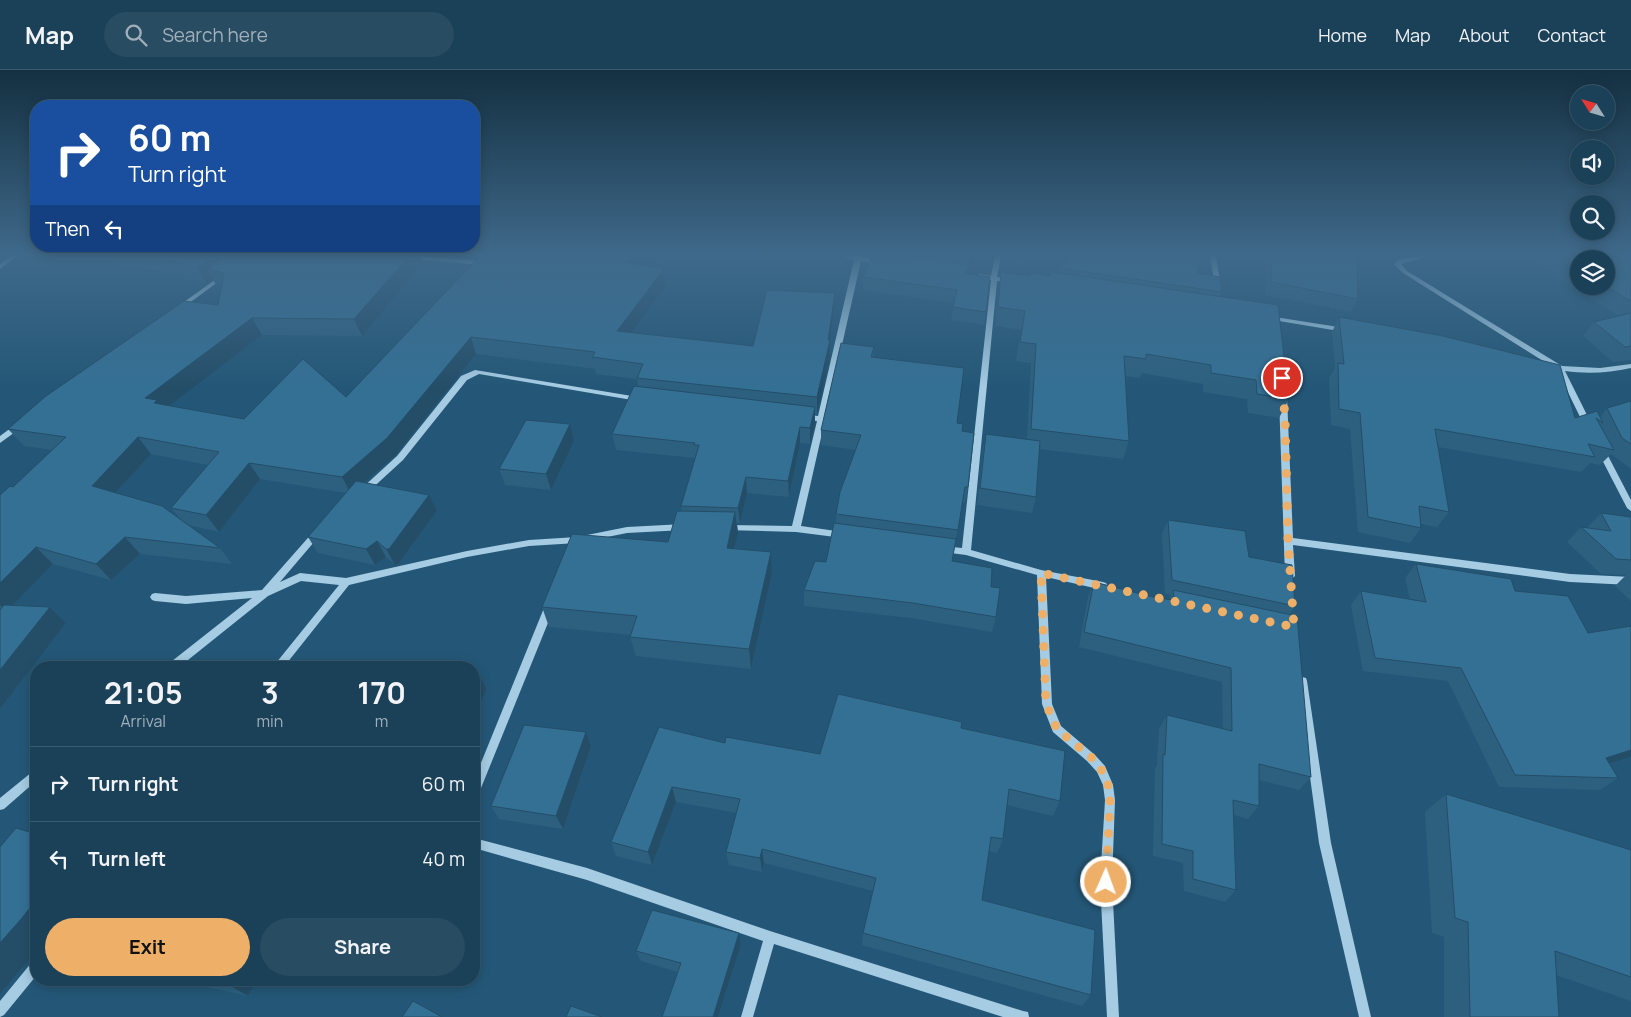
<!DOCTYPE html>
<html lang="en">
<head>
<meta charset="utf-8">
<style>
  body { margin:0; font-family:Manrope,sans-serif; background:#284c62; color:#f1f3f6; height:100vh; display:flex; flex-direction:column; font-size:19px; white-space:nowrap }
  * { box-sizing:border-box; margin:0 }
  p { font-size:16px; color:#a0afba }
  .icon { flex:none; width:28px; height:28px; fill:none; stroke:currentColor; stroke-width:2; stroke-linecap:round; stroke-linejoin:round }
  .map { position:relative; flex:1; overflow:hidden }
  .details { position:absolute; left:30px; top:591px; width:450px; height:325px; display:flex; flex-direction:column; background:#1b4159; border-radius:20px; box-shadow:0 2px 12px #0003,0 0 0 1px #395a6f }
  .details>* { flex:none }
  .guide { position:absolute; left:30px; top:30px; width:450px; height:152px; border-radius:20px; box-shadow:0 2px 12px #0003,0 0 0 1px #395a6f; background:#1a4fa0; color:#fff; overflow:hidden }
  .needle { width:32px; rotate:307deg }
  .tools { position:absolute; left:1570px; top:15px; display:grid; gap:10px }
  .tools a { display:grid; place-items:center; width:45px; height:45px; border-radius:50%; background:#1b4159; box-shadow:0 2px 12px #0003,0 0 0 1px #395a6f; font-size:25px }
  .pin { position:absolute; display:grid; place-items:center; width:42px; height:42px; color:#fff; margin:-21px; border:2px solid #fff; border-radius:50%; box-shadow:0 1px 5px #0007 }
  .me { position:absolute; width:55px; margin:-28px; rotate:2deg; stroke-linejoin:round; filter:drop-shadow(0 0 4px #0008) }
  .turn { display:flex; align-items:center; gap:18px; height:105px; padding:0 15px; font-size:22px }
  .turn .icon { width:65px; height:65px; stroke-width:2.5 }
  .turn b { display:block; font-size:35px; line-height:42px }
  .then { display:flex; align-items:center; height:48px; padding:0 15px; background:#0003; gap:10px; font-size:19px }
  .eta { display:flex; justify-content:space-evenly; align-items:center; height:85px; text-align:center }
  .eta b { font-size:30px; font-weight:700; line-height:35px }
  .action { display:flex; gap:10px; margin-top:auto; padding:10px 15px }
  .action a { flex:1; height:58px; border-radius:30px; background:#eeaf68; color:#111; font-size:20px; font-weight:700; line-height:58px; text-align:center }
  .action a+a { background:#284c62; color:#f1f3f6 }
  ul { padding:0; list-style:none }
  li { display:flex; align-items:center; gap:15px; height:75px; padding:0 15px; border-top:1px solid #395a6f }
  li div { flex:1 }
  li b { display:block; font-size:19px }
  li em { font-style:normal }
  header { display:flex; align-items:center; gap:30px; box-sizing:border-box; height:70px; padding:0 25px; background:#1b4159; border-bottom:1px solid #395a6f }
  header strong { font-size:24px }
  nav { display:flex; gap:28px; margin-inline-start:auto; font-size:18px }
  .search { width:350px; height:45px; background:#284c62; display:flex; align-items:center; gap:12px; box-sizing:border-box; padding:0 18px; border-radius:28px; color:#a0afba; font-size:19px }
  .map>svg:first-child { display:block }
  .lines { fill:none; stroke-linecap:round; stroke-linejoin:round }
  .minor { fill:#a5cce3; fill-rule:evenodd }
  .wall { fill:#2d607f; fill-rule:evenodd }
  .shaded-wall { fill:#244e68 }
  .building { fill:#347094; stroke:#244e68 }
  .route { stroke:#eeaf68; stroke-width:9; stroke-dasharray:0 16.2 }
</style>
</head>
<body>
<header>
<strong>Map</strong>
<div class="search"><svg class="icon" aria-label="search" viewBox="0 0 24 24"><circle cx="10" cy="10" r="6"/><path d="M15 15l6 6"/></svg>Search here</div>
<nav><a>Home</a><a>Map</a><a>About</a><a>Contact</a></nav>
</header>
<div class="map">
<svg width="1631" height="947" viewBox="0 0 1631 947">
  <rect width="100%" height="100%" fill="#245777"/>
  <g class="lines">
    <g class="minor">
      <polygon points="11,186 17,186 0,199 0,194"/>
      <polygon points="409,186 483,191 486,193 483,195 407,189 406,188"/>
      <polygon points="841,186 858,186 880,190 883,192 880,194 861,191 801,456 843,462 847,465 843,468 796,462 724,460 723,458 727,455 792,456 817,351 803,350 799,347 803,344 818,346 854,190"/>
      <polygon points="995,186 1001,186 997,207 1011,209 1014,211 1011,213 997,211 971,480 1041,500 1103,512 1106,513 1108,516 1106,519 1103,520 1046,507 1052,634 1061,656 1095,685 1105,696 1113,715 1115,730 1112,812 1119,947 1107,947 1100,812 1105,730 1103,715 1097,702 1087,691 1053,662 1042,634 1037,505 966,485 943,482 940,481 939,479 940,477 943,476 962,478 991,210 977,207 976,206 979,204 991,206"/>
      <polygon points="1210,186 1216,186 1221,217 1220,218 1218,219 1215,217"/>
      <path d="M1419,186H1430L1401,194L1407,201L1562,296L1600,298L1631,294V298C1609,303 1587,304 1565,301L1592,355L1591,357H1585L1584,355L1557,300L1546,298L1545,296L1548,294L1403,203L1394,194L1398,190Z"/>
      <polygon points="223,204 225,205 225,207 181,239 177,239 177,237"/>
      <polygon points="1269,246 1345,258 1348,260 1345,262 1267,249 1266,248"/>
      <polygon points="475,300 638,327 642,329 638,331 479,304 467,310 403,390 367,423 361,423 360,421 361,419 397,386 461,306"/>
      <polygon points="1280,325 1286,325 1287,327 1293,468 1570,504 1631,507 1631,515 1570,512 1293,475 1295,506 1293,508 1287,508 1285,506 1279,327"/>
      <polygon points="19,352 22,353 23,355 22,357 0,373 0,366"/>
      <polygon points="1601,377 1605,380 1631,430 1631,441 1627,438 1597,380"/>
      <polygon points="684,454 688,457 684,460 627,463 577,473 529,476 467,487 349,515 283,598 272,598 339,515 301,511 268,526 178,598 165,598 167,595 252,528 186,534 155,531 152,530 150,527 152,524 155,523 186,526 262,520 314,461 317,460 321,463 320,465 280,512 300,503 346,508 467,481 529,470 577,467 627,457"/>
      <polygon points="549,534 552,535 554,538 479,723 478,727 474,728 474,710 544,538 546,535"/>
      <polygon points="1302,607 1306,608 1307,611 1331,773 1371,947 1359,947 1319,773 1297,611 1298,608"/>
      <polygon points="36,700 36,711 4,739 0,740 0,728 32,702"/>
      <polygon points="474,768 587,798 770,861 1023,941 1028,942 1029,947 1003,947 774,874 753,947 741,947 763,871 587,810 474,778"/>
      <polygon points="36,890 36,906 4,945 0,947 0,931 32,892"/>
    </g>
  </g>
  <g class="wall">
    <path d="M85,186H429H420L423,193L362,266L262,265L169,336L244,349L346,327L480,186H661L646,196L664,199L666,216L632,262L753,276L834,240L830,271V287L817,344H815V353L810,374L800,373L789,427L747,423L740,453H737L738,463L734,478L771,482L772,502L751,599L636,586L630,567L631,565L549,557L542,537L668,472L682,441L681,436L695,388L616,380L612,364L638,317L637,309L596,304L595,299L476,284L396,385L365,412L437,441L398,494L395,495L386,487L375,495L318,483L308,467L345,423L260,409L219,462L188,455L220,478L232,494L140,484L111,510L53,494L12,535L50,537L66,553L0,639V425L13,417L52,380L24,376L8,359L218,235L222,217L216,215L213,209L206,213L183,208L181,204L139,198ZM151,384L208,395L171,438L181,450L115,423Z"/>
    <polygon points="872,186 975,186 969,201 967,201 967,204 986,242 984,255 951,250 954,233 862,220 863,207"/>
    <polygon points="1266,186 1357,186 1358,229 1351,242 1265,225"/>
    <path d="M1523,186H1631V290L1613,292L1583,266L1594,252L1619,246ZM1579,189L1606,216H1579Z"/>
    <polygon points="1059,198 1197,203 1222,222 1220,226 1289,329 1279,348 1248,343 1247,329 1203,322 1203,314 1142,303 1140,308 1126,306 1129,371 1123,389 1039,379 1036,427 1032,443 977,435 983,380 986,364 1027,369 1031,293 1016,291 1021,260 995,256 998,221 1001,202 1030,206 1049,206 1058,203"/>
    <polygon points="1339,247 1575,348 1600,347 1607,338 1631,331 1631,399 1611,384 1600,395 1590,393 1581,402 1438,377 1449,442 1437,457 1421,454 1421,458 1410,473 1358,462 1350,359 1331,355 1329,308 1335,298 1332,262"/>
    <polygon points="874,277 873,287 957,353 962,361 968,417 965,433 962,432 952,491 991,517 996,547 992,562 911,548 804,536 804,520 826,492 836,453 836,444 856,380 821,375 821,360"/>
    <polygon points="574,371 551,420 505,415 499,399"/>
    <polygon points="1601,443 1631,447 1631,531 1615,516 1626,505 1601,504 1567,472 1581,457 1587,458"/>
    <polygon points="1168,450 1249,487 1295,536 1289,545 1311,707 1299,720 1259,710 1259,736 1248,749 1234,745 1236,820 1225,832 1184,821 1183,793 1153,786 1155,698 1157,695 1159,659 1167,645 1223,659 1222,612 1079,577 1088,527 1094,512 1157,528 1169,530 1171,525 1165,524 1162,464"/>
    <polygon points="1416,494 1515,521 1588,563 1631,556 1631,687 1609,694 1618,708 1600,720 1499,717 1448,611 1363,601 1351,535 1361,521 1410,529 1405,508"/>
    <polygon points="961,658 1060,731 1053,746 1007,735 1003,769 997,783 989,781 982,830 1091,925 1082,936 862,875 863,863 873,821 764,793 762,802 729,795 726,782 737,743 676,732 652,795 616,786 611,772 725,673 820,684"/>
    <polygon points="586,662 591,676 563,759 499,749 491,736"/>
    <polygon points="1446,724 1631,780 1631,931 1556,905 1559,947 1444,947 1444,867 1432,863 1425,742"/>
    <polygon points="739,863 741,874 718,947 662,947 678,902 641,891 636,881"/>
    <polygon points="175,910 257,910 248,926"/>
  </g>
  <g class="shaded-wall">
    <polygon points="212,186 243,186 207,199 213,209 206,213 197,197"/>
    <polygon points="409,186 420,186 423,193 362,266 354,249"/>
    <polygon points="634,186 661,186 627,209 624,192"/>
    <polygon points="971,186 975,186 969,201"/>
    <polygon points="664,199 666,216 620,278 617,261"/>
    <polygon points="835,223 834,240 830,271 830,287 817,344 817,327 828,270"/>
    <polygon points="252,248 262,265 164,340 145,328"/>
    <polygon points="471,267 476,284 396,385 351,424 342,407"/>
    <polygon points="815,337 815,353 810,374 810,358"/>
    <polygon points="570,354 574,371 551,420 546,404"/>
    <polygon points="800,357 800,373 789,427 788,411"/>
    <polygon points="138,367 151,384 106,433 92,416"/>
    <polygon points="249,393 260,409 219,462 206,445"/>
    <polygon points="746,407 747,423 740,453 738,438"/>
    <polygon points="429,425 437,441 398,494 395,495 386,479"/>
    <polygon points="735,442 738,463 729,498 727,478"/>
    <polygon points="125,467 140,484 111,510 96,494"/>
    <polygon points="377,471 386,487 375,495 366,479"/>
    <polygon points="36,477 53,494 7,541 0,535 0,513"/>
    <polygon points="771,482 772,502 751,599 749,579"/>
    <polygon points="50,537 66,553 0,639 0,600"/>
    <polygon points="476,599 486,619 474,647 474,603"/>
    <polygon points="586,662 591,676 563,759 556,746"/>
    <polygon points="1631,680 1631,687 1588,700 1606,688"/>
    <polygon points="672,717 676,732 652,795 648,782"/>
    <polygon points="762,779 764,793 762,802 760,788"/>
    <polygon points="36,830 36,881 0,924 0,873"/>
    <polygon points="739,863 741,874 718,947 713,947"/>
    <polygon points="227,910 257,910 248,926 225,913"/>
  </g>
  <g class="building">
    <polygon points="158,186 212,186 197,197 173,191 177,188"/>
    <polygon points="225,186 409,186 354,249 252,248 145,328 157,330 154,333 244,349 303,289 346,327 480,186 513,186 523,187 527,186 634,186 624,192 664,199 617,261 753,276 767,220 835,223 828,270 830,270 817,327 637,308 643,294 592,287 595,282 471,267 387,368 342,407 249,393 206,445 171,438 219,382 138,367 92,416 162,436 220,478 125,467 96,494 36,477 0,513 0,425 10,416 13,417 66,367 8,359 46,326 184,231 218,235 224,203 207,199"/>
    <polygon points="872,186 903,186 968,195 965,203 990,207 986,242 953,237 957,220 863,207"/>
    <polygon points="1072,186 1201,186 1197,203 1220,207 1222,222 1059,198"/>
    <polygon points="1271,186 1357,186 1358,229 1271,212"/>
    <polygon points="1556,186 1631,186 1631,231 1606,216 1606,189 1579,189 1579,200"/>
    <polygon points="1001,202 1030,206 1031,203 1049,206 1052,202 1278,235 1289,329 1257,324 1256,310 1211,303 1211,295 1146,284 1146,289 1124,286 1129,371 1031,359 1036,274 1020,272 1025,241 998,237"/>
    <polygon points="1631,243 1631,276 1625,277 1594,252"/>
    <polygon points="1339,247 1443,266 1560,295 1575,348 1597,341 1603,353 1596,348 1614,380 1588,374 1595,387 1435,359 1449,442 1419,436 1421,458 1368,447 1360,343 1339,339 1338,293 1344,294"/>
    <polygon points="841,273 874,277 871,287 964,298 957,353 963,354 962,361 974,363 968,417 965,417 958,460 836,444 840,422 861,365 821,360"/>
    <polygon points="634,316 815,337 810,358 800,357 788,411 746,407 738,438 681,436 699,375 694,375 695,373 612,364"/>
    <polygon points="1631,331 1631,374 1622,368 1607,338"/>
    <polygon points="526,350 570,354 546,404 499,399"/>
    <polygon points="986,364 1040,371 1036,427 980,418"/>
    <polygon points="356,411 429,425 389,479 386,479 377,471 366,479 308,467"/>
    <polygon points="677,441 735,442 727,478 771,482 749,579 630,567 637,546 542,537 572,464 668,472"/>
    <polygon points="1601,443 1631,447 1631,490 1616,489 1581,457 1611,461"/>
    <polygon points="1168,450 1245,461 1249,487 1292,495 1295,536 1172,510"/>
    <polygon points="834,453 956,469 952,491 992,498 991,517 1000,518 996,547 913,533 804,520 815,491 826,492"/>
    <polygon points="1416,494 1511,509 1515,521 1568,526 1588,563 1631,556 1631,680 1606,688 1618,708 1515,705 1461,598 1375,588 1361,521 1426,532"/>
    <polygon points="1094,512 1157,528 1174,530 1173,520 1297,546 1311,707 1259,694 1259,736 1233,730 1236,820 1193,809 1193,781 1162,774 1163,684 1165,685 1167,645 1232,661 1231,598 1084,562"/>
    <polygon points="4,535 50,537 0,600 0,540"/>
    <polygon points="409,590 467,598 406,598"/>
    <polygon points="838,624 962,652 961,658 1065,681 1060,731 1009,719 1003,769 991,767 982,830 1095,860 1091,925 863,863 876,808 762,779 760,788 726,782 740,729 672,717 648,782 611,772 659,657 725,673 726,667 820,684"/>
    <polygon points="524,655 586,662 556,746 491,736"/>
    <polygon points="1446,724 1631,780 1631,907 1555,881 1559,947 1470,947 1468,852 1455,848"/>
    <polygon points="16,758 36,764 36,830 22,848 0,873 0,777"/>
    <polygon points="652,840 739,863 713,947 662,947 681,893 636,881"/>
    <polygon points="212,910 227,910 225,913"/>
    <polygon points="413,931 442,947 402,947"/>
    <polygon points="571,936 602,947 566,947"/>
  </g>
  <linearGradient id="sky" x2="0" y2="1"><stop stop-color="#143041"/><stop offset="0.58" stop-color="#3f698a"/><stop offset="1" stop-color="#3f698a" stop-opacity="0"/></linearGradient>
  <rect width="1631" height="318" fill="url(#sky)"/>
  <g class="lines">
    <polyline class="route" points="1106,812 1110,730 1108,715 1101,699 1092,688 1057,659 1046,634 1041,503 1294,557 1288,471 1285,348 1282,308"/>
  </g>
</svg>
<div class="tools">
<a><svg class="needle" viewBox="-14 -14 28 28"><path d="M0-13l5 13h-10z" fill="#e53935"/><path d="M0 13l5-13h-10z" fill="#a0afba"/></svg></a>
<a><svg class="icon" aria-label="sound" viewBox="0 0 24 24"><path d="M4 9h4l5-4v14l-5-4H4zM17 9q2 3 0 6"/></svg></a>
<a><svg class="icon" aria-label="search" viewBox="0 0 24 24"><circle cx="10" cy="10" r="6"/><path d="M15 15l6 6"/></svg></a>
<a><svg class="icon" aria-label="layers" viewBox="0 0 24 24"><path d="M12 4l9 5-9 5-9-5zM3 14l9 5 9-5"/></svg></a>
</div>
<div class="pin" style="left:1282px;top:308px;background:#d93025"><svg class="icon" aria-label="arrive" viewBox="0 0 24 24"><path d="M6 21V4h12l-3 4 3 4H6"/></svg></div>
<svg class="me" style="left:1106px;top:812px" viewBox="-20 -20 40 40"><circle r="17" fill="#eeaf68" stroke="#fff" stroke-width="3"/><path d="M0-11L8 9 0 5-8 9z" fill="#fff"/></svg>
<div class="guide">
<div class="turn"><svg class="icon" aria-label="right" viewBox="0 0 24 24"><path d="M7 20v-9h11M14 6l5 5-5 5"/></svg><div><b>60 m</b>Turn right</div></div>
<div class="then">Then<svg class="icon" aria-label="left" viewBox="0 0 24 24"><path d="M17 20v-9H6M10 6l-5 5 5 5"/></svg></div>
</div>
<section class="details">
<div class="eta">
<div><b>21:05</b><p>Arrival</p></div>
<div><b>3</b><p>min</p></div>
<div><b>170</b><p>m</p></div>
</div>
<ul>
<li><svg class="icon" aria-label="right" viewBox="0 0 24 24"><path d="M7 20v-9h11M14 6l5 5-5 5"/></svg><div><b>Turn right</b></div><em>60 m</em></li>
<li><svg class="icon" aria-label="left" viewBox="0 0 24 24"><path d="M17 20v-9H6M10 6l-5 5 5 5"/></svg><div><b>Turn left</b></div><em>40 m</em></li>
</ul>
<div class="action"><a>Exit</a><a>Share</a></div>
</section>
</div>
</body>
</html>
